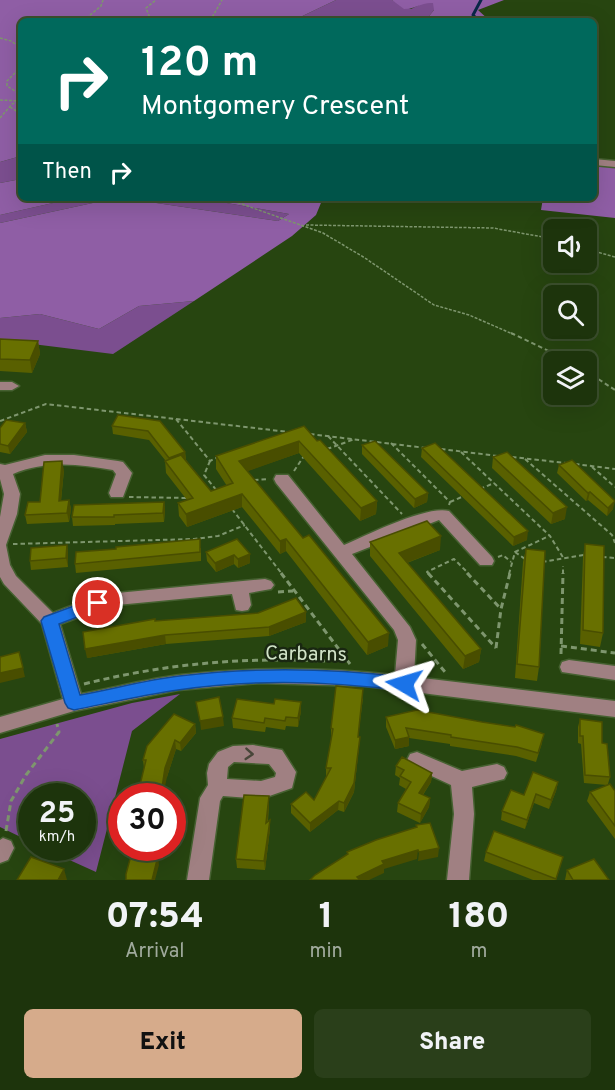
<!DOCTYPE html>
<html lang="en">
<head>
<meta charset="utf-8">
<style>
  body { margin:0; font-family:Overpass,sans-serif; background:#2a3f1a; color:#f1f3f6; height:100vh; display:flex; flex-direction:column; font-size:22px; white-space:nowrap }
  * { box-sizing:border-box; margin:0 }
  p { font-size:20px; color:#a0aa9d }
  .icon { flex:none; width:33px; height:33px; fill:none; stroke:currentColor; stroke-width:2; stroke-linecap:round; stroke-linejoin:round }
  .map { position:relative; height:880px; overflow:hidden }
  .details { display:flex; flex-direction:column; background:#1d340c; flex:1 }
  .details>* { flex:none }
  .guide { position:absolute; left:18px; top:18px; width:579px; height:183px; border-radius:9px; box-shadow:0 6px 24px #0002,0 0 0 2px #3b4f2d; background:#00695c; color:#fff; overflow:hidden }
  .fabs { position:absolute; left:543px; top:219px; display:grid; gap:12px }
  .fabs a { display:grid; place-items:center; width:54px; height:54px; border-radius:9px; background:#1d340c; box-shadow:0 6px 24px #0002,0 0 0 2px #3b4f2d; font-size:30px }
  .speed { position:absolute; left:18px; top:783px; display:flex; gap:12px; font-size:30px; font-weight:700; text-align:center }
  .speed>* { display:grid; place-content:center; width:78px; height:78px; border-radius:50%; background:#1d340c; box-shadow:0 6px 24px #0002,0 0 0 2px #3b4f2d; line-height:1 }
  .speed small { font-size:15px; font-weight:400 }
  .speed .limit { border:9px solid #d22; background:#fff; color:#111 }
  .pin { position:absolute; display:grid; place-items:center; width:51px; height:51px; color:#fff; margin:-26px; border:3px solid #fff; border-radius:50%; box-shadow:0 2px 6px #0007 }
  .me { position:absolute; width:66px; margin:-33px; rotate:277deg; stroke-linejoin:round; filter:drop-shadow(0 0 4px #0008) }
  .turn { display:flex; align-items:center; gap:21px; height:126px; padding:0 24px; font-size:27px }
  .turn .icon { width:78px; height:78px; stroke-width:2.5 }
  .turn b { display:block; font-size:42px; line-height:51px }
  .then { display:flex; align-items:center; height:57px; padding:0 24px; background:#0003; gap:12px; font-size:22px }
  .eta { display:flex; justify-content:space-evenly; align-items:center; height:102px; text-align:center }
  .eta b { font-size:36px; font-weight:800; line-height:42px }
  .cta { display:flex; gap:12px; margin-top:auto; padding:12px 24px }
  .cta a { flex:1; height:69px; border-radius:9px; background:#d6ab8b; color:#111; font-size:24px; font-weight:800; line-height:69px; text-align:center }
  .cta a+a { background:#2a3f1a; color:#f1f3f6 }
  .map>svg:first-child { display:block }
  .green { fill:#7b4e8f }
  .forest { fill:#8f5ea5 }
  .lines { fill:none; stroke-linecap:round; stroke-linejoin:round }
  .stream { stroke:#0a2748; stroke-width:3 }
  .minor-casing { stroke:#466131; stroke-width:3 }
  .path-far2 { stroke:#7e966e; stroke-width:1.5; stroke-dasharray:3 1.5; stroke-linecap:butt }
  .path-far1 { stroke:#7e966e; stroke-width:2; stroke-dasharray:4.5 3; stroke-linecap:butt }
  .path { stroke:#7e966e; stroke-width:3; stroke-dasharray:6 4; stroke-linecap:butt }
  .minor { fill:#a08082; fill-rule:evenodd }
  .wall { fill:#596000 }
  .shaded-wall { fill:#494e00 }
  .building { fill:#687000; stroke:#494e00; stroke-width:1.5 }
  .oneway { stroke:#484639 }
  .route { fill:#1a73e8; stroke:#114b97; stroke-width:1.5 }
  .labels { text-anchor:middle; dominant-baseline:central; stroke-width:5; stroke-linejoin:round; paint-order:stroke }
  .near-street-label { font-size:20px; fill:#d1e3c7; stroke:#192711 }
</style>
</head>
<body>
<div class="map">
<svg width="615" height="880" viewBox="0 0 615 880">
  <rect width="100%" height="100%" fill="#274510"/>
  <g class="green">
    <polygon points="336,0 392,0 411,9 423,3 434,3 434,10 425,21 292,21"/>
    <polygon points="21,156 21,179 0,183 0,162"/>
    <polygon points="75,198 199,198 289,214 278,221 136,200 102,201 0,223 0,215"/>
    <polygon points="194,301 113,354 0,340 0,318 40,314 99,329 139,306"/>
    <polygon points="180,694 132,731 96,872 43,848 82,848 82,796 32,796 31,842 0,827 0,739 132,703"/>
  </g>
  <g class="forest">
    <polygon points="0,0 336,0 292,21 21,21 21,156 0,162"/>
    <path d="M392,0H504L478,10L490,21H425L434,10L433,3C422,2 415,9 404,9Z"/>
    <polygon points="594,165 615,167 615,218 541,210 543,198 594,198"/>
    <polygon points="21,179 21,198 75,198 0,215 0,183"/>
    <polygon points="199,198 323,198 316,215 292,236 194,301 139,306 99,329 40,314 0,318 0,223 102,201 136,200 278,221 289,214"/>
  </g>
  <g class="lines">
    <polyline class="stream" points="479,21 473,15 481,0"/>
    <g class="minor-casing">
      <g id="minor">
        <polygon points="594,159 615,161 615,167 594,165"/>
        <polygon points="0,382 12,382 19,386 12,390 0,390"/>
        <path d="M45,455H74L118,461L123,462L132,473L123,497H111L109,493L116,474L113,470C80,464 45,460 13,474L20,494L17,514L6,545L10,565L16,576L53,613L92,598L117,593L265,579L271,581L274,585L271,589L249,593L251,605L248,610L242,611L236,610L232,594L117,605L101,609L60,624L81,694C114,688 147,679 180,675C251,667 324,667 395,675L398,640L394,630L276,483L274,479L276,475H288L344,545C367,535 427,505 449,511L492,557L494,561L492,565H480L439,520L352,554L410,627L416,640L414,677L615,701V717L365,686L259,683L178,690L74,711L0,733V717L63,699L42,624L4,584L0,577V517L4,494L0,479V464L5,465Z"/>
        <polygon points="569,660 615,666 615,680 562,672 560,667 562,662"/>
        <path d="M253,745L282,750L296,772L292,788L261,799L223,796L220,801L209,880H187L200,798L208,785L207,773L209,764L218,752L233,746ZM234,762L269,764L276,773L275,777L261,781L227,779L228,767Z"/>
        <polygon points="417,752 462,771 497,764 504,767 507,773 504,779 472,787 474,814 469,880 447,880 454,814 451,785 410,766 407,760 410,754"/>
        <polygon points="3,838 11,841 14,848 8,860 0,863 0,840"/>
      </g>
    </g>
    <g class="path-far2">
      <polyline points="83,21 101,6 103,0"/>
      <polyline points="151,21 146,8 156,0"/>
      <polyline points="210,21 222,0"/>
      <polyline points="0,38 11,41 21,48"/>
      <polyline points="21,56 16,72 7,81 7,86 18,93 21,98"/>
      <polyline points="0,100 21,101"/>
      <polyline points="10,107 21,114"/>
      <polyline points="0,118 12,104 21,101"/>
      <polyline points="225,198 323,233 365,258 434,305 469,315 515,335"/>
      <polyline points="306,225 493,228 554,239"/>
      <polyline points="586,249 615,257"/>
    </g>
    <g class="path-far1">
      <polyline points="511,333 572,362"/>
      <polyline points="586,371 615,390"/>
      <polyline points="176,419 210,461 216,458"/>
      <polyline points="0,421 46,404 289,432"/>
      <polyline points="310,434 426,448"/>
      <polyline points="328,436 402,514"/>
      <polyline points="391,443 450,502 449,505"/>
      <polyline points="327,449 355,439"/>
      <polyline points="441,449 498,456"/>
      <polyline points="461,452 550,536 564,559"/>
      <polyline points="512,457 566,463"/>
      <polyline points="525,459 612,535 615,543"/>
      <polyline points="210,461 204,475 217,491"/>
      <polyline points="575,464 615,469"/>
      <polyline points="592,467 615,487"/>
      <polyline points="294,471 304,456"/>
      <polyline points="254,480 269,479"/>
      <polyline points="480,489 494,483"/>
      <polyline points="129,497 188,498"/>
      <polyline points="450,502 464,496"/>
      <polyline points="232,509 282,574"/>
      <polyline points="13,544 194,539 218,536 245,525"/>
      <polyline points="515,552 525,559"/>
      <polyline points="498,557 503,555 511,562"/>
      <polyline points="602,557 615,558"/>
      <polyline points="542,562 584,555"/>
      <polyline points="429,574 427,572 454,559 469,574"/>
      <polyline points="509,574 515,552 549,536"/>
      <polyline points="563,574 563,566"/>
    </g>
    <g class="path">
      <polyline points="281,573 350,664"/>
      <polyline points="428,573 496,648"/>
      <polyline points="467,573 501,609"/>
      <polyline points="278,592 293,591"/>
      <polyline points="422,644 445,672"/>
      <polyline points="561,646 615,653"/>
      <polyline points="496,648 501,609 510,573"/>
      <polyline points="561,654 563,573"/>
      <path d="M84,684C164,664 243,657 325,661"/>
      <polyline points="6,831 11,801 26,775 59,732 57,724"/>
    </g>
    <use href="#minor" class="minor"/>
  </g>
  <g class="wall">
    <polygon points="0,339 38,341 40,354 32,373 0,371"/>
    <polygon points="160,421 185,452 186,460 211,491 227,486 216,469 216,456 304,426 317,441 377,501 376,514 360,521 299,453 247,471 388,646 367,655 286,551 280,554 242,507 187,527 179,516 178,503 187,500 166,473 165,460 149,440 113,434 112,426"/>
    <polygon points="25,423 27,432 10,454 0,452 0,428"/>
    <polygon points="362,445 428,493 427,502 414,508 362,454"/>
    <polygon points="422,448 527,540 513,546 421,457"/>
    <polygon points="493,457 565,519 551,524 492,468"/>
    <polygon points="559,465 613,509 607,516 588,500 586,501 557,473"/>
    <polygon points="64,470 61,501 69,500 71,509 69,522 27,524 25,515 40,502"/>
    <polygon points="164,502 165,510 164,522 115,524 115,525 73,526 72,517"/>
    <polygon points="237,539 250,563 238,568 234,564 216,572 207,561 206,552"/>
    <polygon points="370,542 440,550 407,563 481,649 479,662 463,669 370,556"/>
    <polygon points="585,544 603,633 600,647 580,644 583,557"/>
    <polygon points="67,545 68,554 68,567 31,570 30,561"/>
    <polygon points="201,548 201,561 76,573 75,564 116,549"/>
    <polygon points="526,549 539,667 537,681 515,678 523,562"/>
    <polygon points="306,612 306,622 269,636 166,644 87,658 155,621"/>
    <polygon points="363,698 358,737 360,737 359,746 354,792 344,812 338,810 310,832 291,813 291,804 314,800 326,777 326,768 332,738 331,737 331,728"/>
    <polygon points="301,711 298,727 286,726 285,730 266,727 265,732 233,728 232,718"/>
    <polygon points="386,717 542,743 536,762 516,756 450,746 450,744 409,738 409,746 395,749 386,727"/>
    <polygon points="580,719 602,743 610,777 608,784 615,791 615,839 587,801 590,792 607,785 584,783 581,744 578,743 578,727"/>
    <polygon points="195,724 196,733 181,751 176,749 167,777 147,794 141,793 140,785 144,768 143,760"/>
    <polygon points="396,766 432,773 431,782 423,795 430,798 429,807 420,823 397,812 398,803 406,789 399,785 400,778 395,775"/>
    <polygon points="558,782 556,791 549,809 534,803 525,829 501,820 502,811 524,795"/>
    <polygon points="269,805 268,822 270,820 270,829 265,870 237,868 236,859"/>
    <polygon points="486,852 563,857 556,880 533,880 484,861"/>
    <polygon points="567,870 609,880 565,880"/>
  </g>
  <g class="shaded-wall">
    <polygon points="38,341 40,354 32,373 30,360"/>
    <polygon points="25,423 27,432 10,454 8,446"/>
    <polygon points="299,441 299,453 240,474 239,461"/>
    <polygon points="185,452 186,461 170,466 169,458"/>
    <polygon points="62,461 64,470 60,510 59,501"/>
    <polygon points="590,492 588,500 586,501 588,493"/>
    <polygon points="428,493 427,502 414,508 415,499"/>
    <polygon points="242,494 242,507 187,527 186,514"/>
    <polygon points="69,500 71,509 69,522 67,513"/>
    <polygon points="377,501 376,514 360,521 361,508"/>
    <polygon points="615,501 613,509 607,516 608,508"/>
    <polygon points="164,502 165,510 164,522 163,513"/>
    <polygon points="567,507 565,519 551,524 553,513"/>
    <polygon points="528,531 527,540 513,546 514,537"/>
    <polygon points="441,536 440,550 398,566 399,553"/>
    <polygon points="286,539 286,551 280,554 280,541"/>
    <polygon points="67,545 68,554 68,567 66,558"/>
    <polygon points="250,554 250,563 238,568 238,559"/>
    <polygon points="234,555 234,564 216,572 215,563"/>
    <polygon points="306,612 306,622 269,636 269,627"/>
    <polygon points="389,633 388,646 367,655 368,642"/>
    <polygon points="165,635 166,644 87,658 85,649"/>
    <polygon points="481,649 479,662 463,669 465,656"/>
    <polygon points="23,668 25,677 0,683 0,673"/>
    <polygon points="301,702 301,711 298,727 298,718"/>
    <polygon points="223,717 224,726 201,730 200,721"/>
    <polygon points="195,724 196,733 181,751 180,743"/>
    <polygon points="360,737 354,792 344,812 344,803"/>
    <polygon points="409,737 409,746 395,749 395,740"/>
    <polygon points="175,740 176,749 167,777 163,796 161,794 165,768"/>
    <polygon points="432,773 431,782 418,802 419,793"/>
    <polygon points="558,782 556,791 549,809 551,800"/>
    <polygon points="536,794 534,803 525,829 527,820"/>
    <polygon points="269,796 269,805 266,832 266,823"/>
    <polygon points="430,798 429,807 420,823 421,814"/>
    <polygon points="339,801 338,810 310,832 310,823"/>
    <polygon points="270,820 270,829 265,870 264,861"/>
    <polygon points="159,848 163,848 159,862 158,853"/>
    <polygon points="439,848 438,857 418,861 419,852"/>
    <polygon points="418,850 417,859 384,869 384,873 369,880 357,880 357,877 382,861"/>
    <polygon points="158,856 159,865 155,880 152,880"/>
    <polygon points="64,869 67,880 58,880"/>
  </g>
  <g class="building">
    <polygon points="0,339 38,341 30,360 0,359"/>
    <polygon points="118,415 160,421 185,452 169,458 148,431 112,426"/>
    <polygon points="6,420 25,423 8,446 0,444 0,428"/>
    <polygon points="304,426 317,441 320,440 377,501 361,508 299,441 239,461 303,538 309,535 389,633 368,642 286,539 280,541 242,494 186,514 178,503 193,498 165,461 181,455 211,491 233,483 216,456"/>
    <polygon points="375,441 428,493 415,499 362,445"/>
    <polygon points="435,443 528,531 514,537 422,448"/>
    <polygon points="507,452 567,507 553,513 493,457"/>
    <polygon points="572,460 615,501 608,508 590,492 588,493 559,465"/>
    <polygon points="62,461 59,501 69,500 67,513 25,515 28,502 40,502 44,462"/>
    <polygon points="164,502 163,513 114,515 114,517 72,517 74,505"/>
    <polygon points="427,521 441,536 399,553 481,649 465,656 370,542"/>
    <polygon points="200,539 200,552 75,564 76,552 116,549 116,547"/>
    <polygon points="237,539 250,554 238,559 234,555 215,563 206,552"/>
    <polygon points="585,544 604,546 603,633 583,630"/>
    <polygon points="67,545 66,558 30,561 31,548"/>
    <polygon points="526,549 545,551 539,667 517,664"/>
    <polygon points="296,598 306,612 269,627 165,635 85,649 83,632 155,619 155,621 258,613"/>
    <polygon points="19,652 23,668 0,673 0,657"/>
    <polygon points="336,686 363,689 358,737 360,737 354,783 344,803 339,801 310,823 291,804 306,792 314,800 331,768 326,768 333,729 331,728"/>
    <polygon points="219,697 223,717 200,721 196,702"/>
    <polygon points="237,699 274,704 275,699 301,702 298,718 286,717 285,721 265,718 264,723 232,718"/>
    <polygon points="417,710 482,722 515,727 516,725 544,734 538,753 517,747 451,737 451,735 406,728 409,737 395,740 386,717"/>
    <polygon points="174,714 195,724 180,743 175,740 165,768 161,794 170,795 170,796 146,796 149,786 140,785 146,760 143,760 147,746"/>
    <polygon points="580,719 602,722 602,743 607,744 610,777 585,775 583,736 580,736"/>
    <polygon points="402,757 432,773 419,793 430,798 421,814 398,803 411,782 400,776 404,770 396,766"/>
    <polygon points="533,772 558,782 551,800 536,794 527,820 502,811 511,790 524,795"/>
    <polygon points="610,784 615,791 615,826 590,792"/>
    <polygon points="244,795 269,796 266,823 270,820 264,861 236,859"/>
    <polygon points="430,823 439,848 419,852 418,850 382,861 384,864 357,877 360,880 310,880 315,875 348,854 347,852 376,840 417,827 416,825"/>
    <polygon points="494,831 563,857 556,879 486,852"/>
    <polygon points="133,848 159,848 158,853 154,853 158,856 152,880 126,880 126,874"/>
    <polygon points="31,857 64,869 58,880 17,880"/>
    <polygon points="594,859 609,880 573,880 567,870"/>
  </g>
  <defs><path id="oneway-chevron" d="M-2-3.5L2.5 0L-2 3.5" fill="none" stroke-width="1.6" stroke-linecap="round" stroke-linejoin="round" transform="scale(1.5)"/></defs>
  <use class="oneway" href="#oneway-chevron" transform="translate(249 754) rotate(4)"/>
  <path class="route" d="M98,597L104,599L106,603L104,607L59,624L80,695C113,689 146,680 179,676C254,667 329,668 404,677L410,679L412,684L410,689L404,691C330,681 252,679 178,690C143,695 109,703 74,710L68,708L65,703L41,621L44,617Z"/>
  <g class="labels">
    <g class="near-street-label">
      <text transform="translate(306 655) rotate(1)">Carbarns</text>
    </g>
  </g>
</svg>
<div class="fabs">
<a><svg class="icon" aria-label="sound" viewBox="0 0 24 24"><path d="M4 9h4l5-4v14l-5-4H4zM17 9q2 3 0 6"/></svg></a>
<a><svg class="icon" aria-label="search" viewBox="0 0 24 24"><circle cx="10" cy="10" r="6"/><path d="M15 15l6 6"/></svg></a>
<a><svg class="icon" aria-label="layers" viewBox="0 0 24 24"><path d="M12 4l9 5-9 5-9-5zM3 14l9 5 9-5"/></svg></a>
</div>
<div class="speed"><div>25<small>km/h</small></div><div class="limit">30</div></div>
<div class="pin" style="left:98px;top:603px;background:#d93025"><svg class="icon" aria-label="arrive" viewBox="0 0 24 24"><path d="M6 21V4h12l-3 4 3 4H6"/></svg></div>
<svg class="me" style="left:404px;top:684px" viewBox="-20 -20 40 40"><path d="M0-17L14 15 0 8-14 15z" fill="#1a73e8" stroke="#fff" stroke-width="4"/></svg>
<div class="guide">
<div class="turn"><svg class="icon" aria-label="right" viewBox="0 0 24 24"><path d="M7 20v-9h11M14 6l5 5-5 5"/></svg><div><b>120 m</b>Montgomery Crescent</div></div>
<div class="then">Then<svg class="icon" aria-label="right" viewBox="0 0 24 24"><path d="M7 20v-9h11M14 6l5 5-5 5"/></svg></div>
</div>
</div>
<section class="details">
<div class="eta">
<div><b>07:54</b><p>Arrival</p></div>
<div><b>1</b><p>min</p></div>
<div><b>180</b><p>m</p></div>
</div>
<div class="cta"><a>Exit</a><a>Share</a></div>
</section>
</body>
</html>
